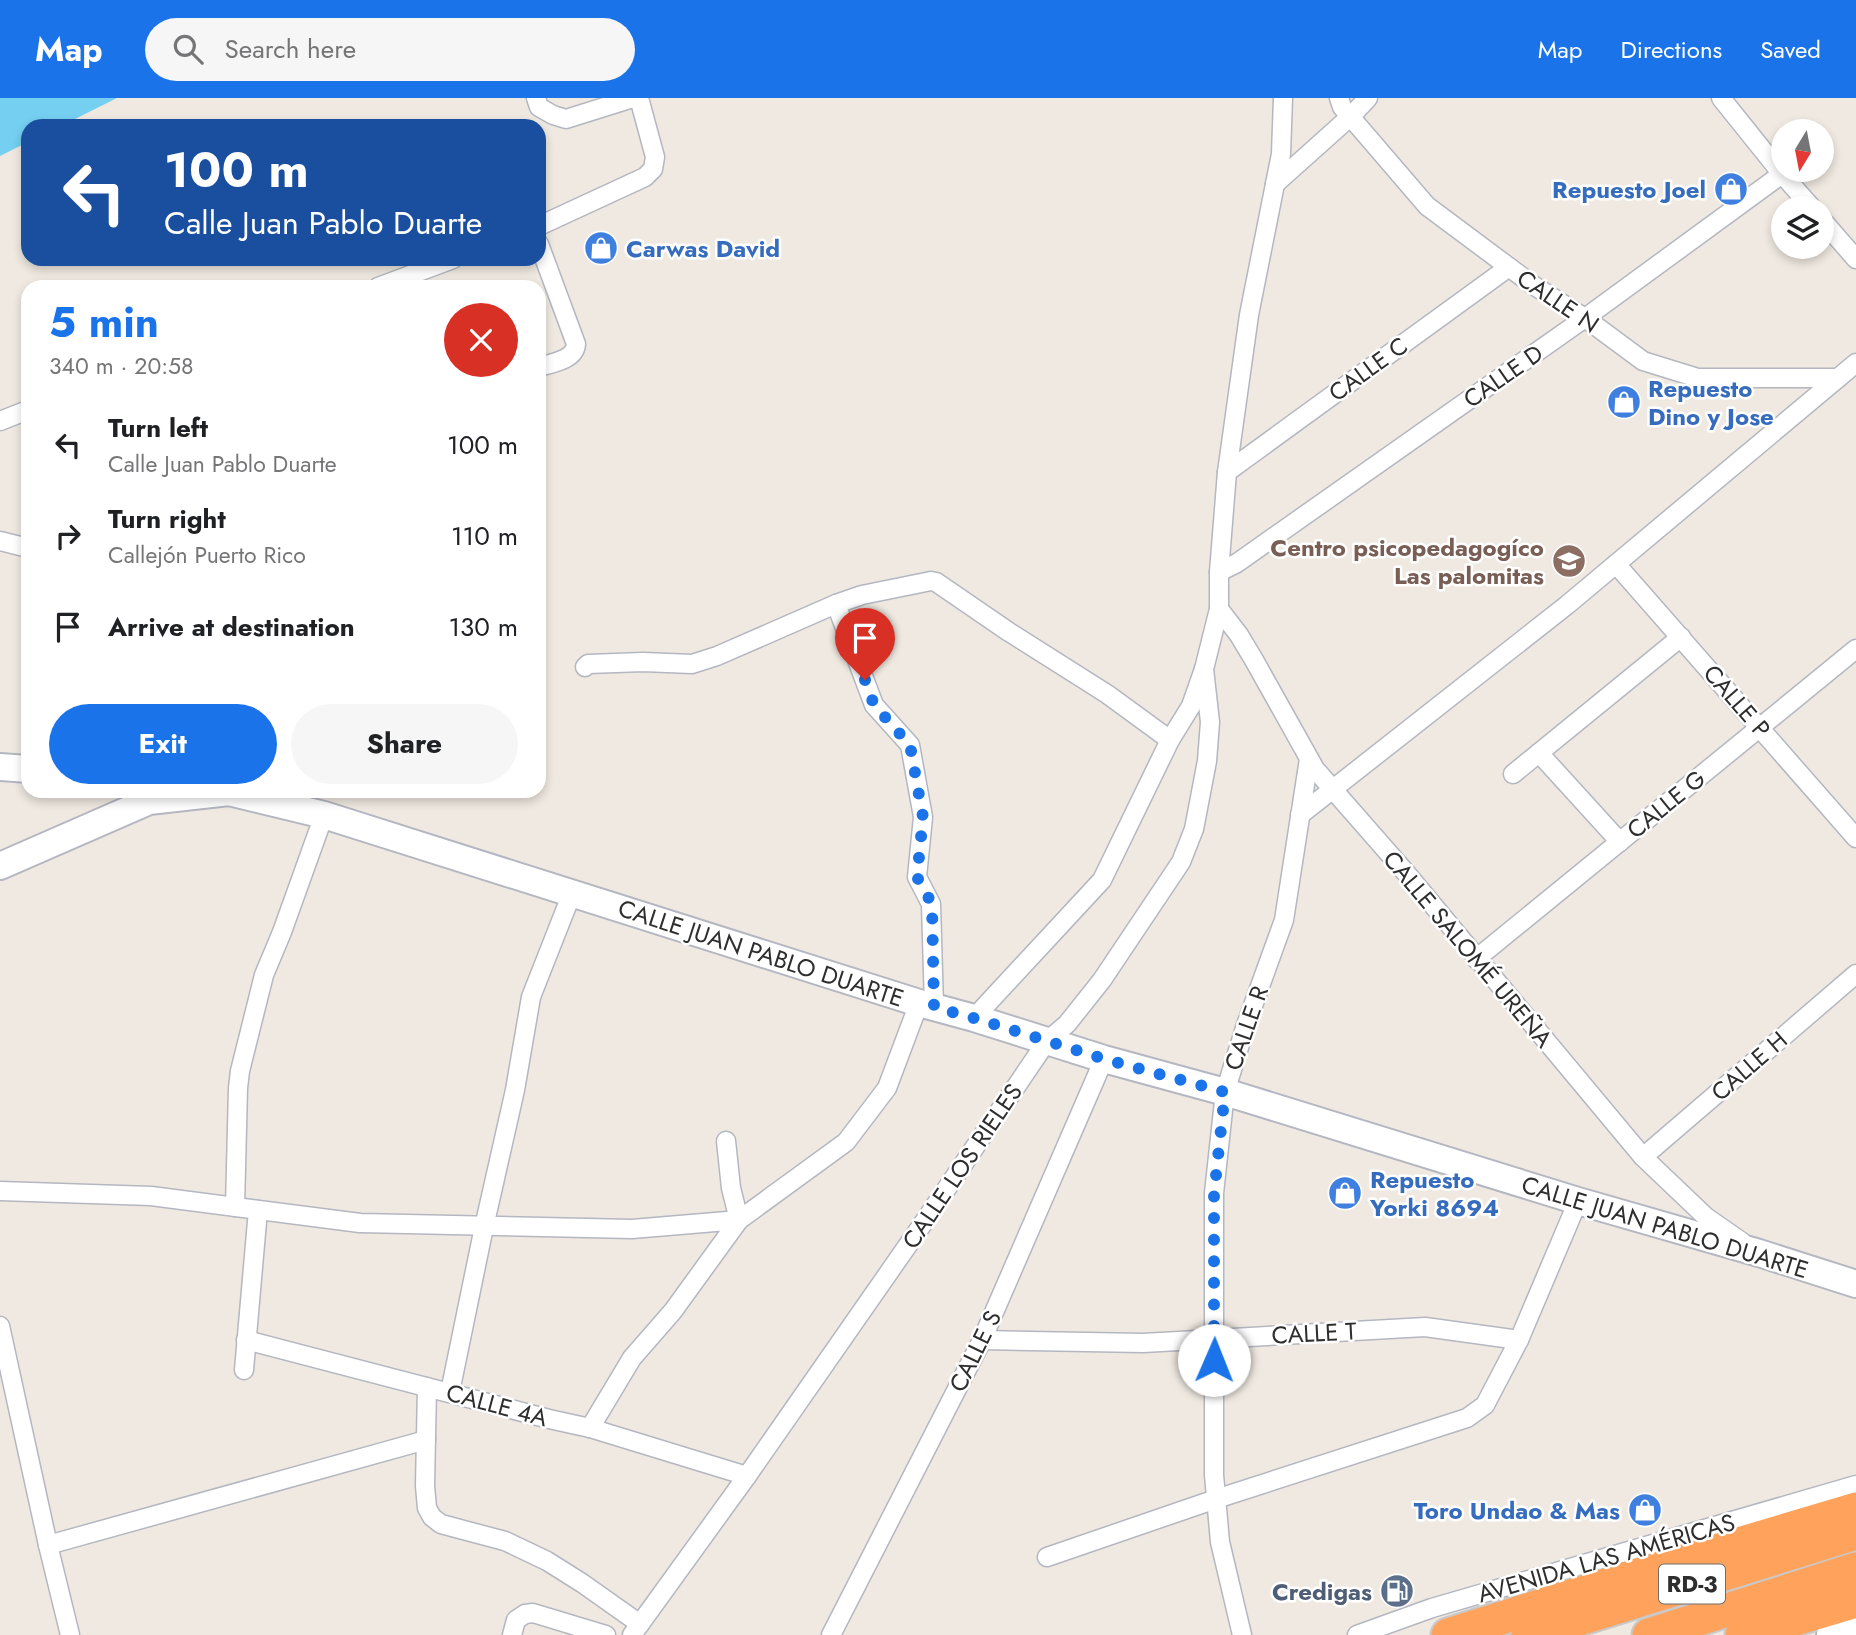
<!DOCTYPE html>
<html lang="en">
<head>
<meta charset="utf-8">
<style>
  body { margin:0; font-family:Jost,sans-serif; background:#f6f6f6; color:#202124; height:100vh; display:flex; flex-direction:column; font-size:26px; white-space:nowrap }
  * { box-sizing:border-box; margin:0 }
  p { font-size:23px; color:#757577 }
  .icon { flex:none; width:38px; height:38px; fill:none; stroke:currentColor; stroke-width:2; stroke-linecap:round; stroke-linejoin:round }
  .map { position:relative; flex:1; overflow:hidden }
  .panel { position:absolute; left:21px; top:182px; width:525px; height:518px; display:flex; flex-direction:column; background:#fff; border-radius:21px; box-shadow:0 4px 10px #0003 }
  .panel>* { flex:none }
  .guide { position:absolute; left:21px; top:21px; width:525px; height:147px; border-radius:21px; box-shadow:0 4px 10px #0003; background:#1a4fa0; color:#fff; overflow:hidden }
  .needle { width:46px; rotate:190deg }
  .buttons { position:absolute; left:1771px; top:21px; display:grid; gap:14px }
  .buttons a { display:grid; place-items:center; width:63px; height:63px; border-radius:50%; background:#fff; box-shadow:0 4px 10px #0003; font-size:35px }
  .pin { position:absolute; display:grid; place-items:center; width:60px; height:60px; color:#fff; margin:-72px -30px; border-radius:50% 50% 50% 0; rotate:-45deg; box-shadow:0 0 7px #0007 }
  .pin .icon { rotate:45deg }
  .me { position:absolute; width:77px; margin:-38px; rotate:1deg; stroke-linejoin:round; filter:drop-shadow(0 0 5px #0008) }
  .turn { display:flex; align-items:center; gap:24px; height:147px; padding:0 28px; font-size:32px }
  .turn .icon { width:91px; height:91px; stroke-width:2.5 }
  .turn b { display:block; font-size:49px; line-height:60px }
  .round { display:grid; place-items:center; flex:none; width:74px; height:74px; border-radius:37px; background:#f6f6f6 }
  .summary { display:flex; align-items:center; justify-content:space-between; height:119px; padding:0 28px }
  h1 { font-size:42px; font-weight:700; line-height:52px; color:#1a73e8 }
  .button { display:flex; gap:14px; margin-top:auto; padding:14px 28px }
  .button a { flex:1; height:80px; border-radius:42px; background:#1a73e8; color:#fff; font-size:28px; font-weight:700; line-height:80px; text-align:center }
  .button a+a { background:#f6f6f6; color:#202124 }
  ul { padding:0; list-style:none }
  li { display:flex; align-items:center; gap:21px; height:91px; padding:0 28px }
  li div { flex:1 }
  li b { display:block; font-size:26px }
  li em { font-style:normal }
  header { display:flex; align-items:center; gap:42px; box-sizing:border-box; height:98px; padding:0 35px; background:#1a73e8; color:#fff }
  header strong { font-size:33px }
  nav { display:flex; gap:38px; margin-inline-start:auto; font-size:24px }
  .search { width:490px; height:63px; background:#f6f6f6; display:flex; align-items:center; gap:18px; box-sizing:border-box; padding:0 24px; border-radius:38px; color:#757577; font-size:26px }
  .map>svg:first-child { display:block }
  .water { fill:#75cff0 }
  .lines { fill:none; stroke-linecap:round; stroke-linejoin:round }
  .street-casing { stroke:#b4b7c1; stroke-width:21 }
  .secondary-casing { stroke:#b4b7c1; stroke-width:30 }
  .highway-casing { stroke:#c9c9c9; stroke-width:37 }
  .street { stroke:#fff; stroke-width:18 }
  .secondary { stroke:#fff; stroke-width:26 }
  .highway { stroke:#ffa35c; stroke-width:33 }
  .route { stroke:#1a73e8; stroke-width:12; stroke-dasharray:0 21.6 }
  .labels { text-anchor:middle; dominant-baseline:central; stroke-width:5; stroke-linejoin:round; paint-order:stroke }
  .shield { fill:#fff; stroke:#6d6d6d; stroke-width:2 }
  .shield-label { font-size:23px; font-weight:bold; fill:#2e2e2e }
  .shop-label { font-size:24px; font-weight:bold; fill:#366cbe; stroke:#fff; text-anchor:start }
  .street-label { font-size:24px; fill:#2e2e2e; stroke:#fff }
  .education-label { font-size:24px; font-weight:bold; fill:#785e54; stroke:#fff; text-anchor:end }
  .service-label { font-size:24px; font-weight:bold; fill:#4e5e75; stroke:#fff; text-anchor:end }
</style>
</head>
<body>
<header>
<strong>Map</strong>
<div class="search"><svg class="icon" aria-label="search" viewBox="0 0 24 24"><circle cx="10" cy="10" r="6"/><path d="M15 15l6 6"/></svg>Search here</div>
<nav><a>Map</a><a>Directions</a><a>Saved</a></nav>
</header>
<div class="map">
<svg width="1856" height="1537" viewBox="0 0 1856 1537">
  <rect width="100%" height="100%" fill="#efe9e1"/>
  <polygon class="water" points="0,0 117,0 61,28 28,28 28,44 0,58"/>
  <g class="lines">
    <g class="street-casing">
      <g id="street">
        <polyline points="536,0 539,9 553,17 566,21 633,0"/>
        <polyline points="1339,0 1342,9 1427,108 1533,187 1585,220 1643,263 1698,280 1838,280"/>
        <polyline points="1721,0 1782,76 1812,110"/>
        <polyline points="1275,86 1351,18 1368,0"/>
        <polyline points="1822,122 1856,161"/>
        <polyline points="539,128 645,79 653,71 655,59 639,0"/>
        <path d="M539,146L576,246C575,262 552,265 539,269"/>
        <polyline points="378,189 453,161"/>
        <polyline points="0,323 28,312"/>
        <polyline points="1227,374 1509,169"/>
        <polyline points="0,443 28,450"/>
        <polyline points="1616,466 1856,740"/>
        <polyline points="1219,474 1237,465 1585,220 1782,76"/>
        <polyline points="836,506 874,607 910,647 923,719 917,779 931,806 934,909"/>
        <polyline points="1219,511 1239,537 1254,562 1315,671 1407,776 1643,1059 1706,1119 1742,1144"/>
        <polyline points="585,569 588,566 643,564 692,566 717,558 836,506 862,497 931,483 936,484 1009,534 1107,596 1170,642"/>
        <polyline points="1539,655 1620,744"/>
        <polyline points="1513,676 1681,539"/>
        <polyline points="1300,717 1567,507 1856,265"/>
        <polyline points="1476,861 1856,551"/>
        <polyline points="974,920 1102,782 1170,642 1191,608 1204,571 1219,511 1219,474 1227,374 1249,217 1281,56 1283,0"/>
        <polyline points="726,1043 731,1090 739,1122"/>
        <polyline points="1643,1059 1856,876"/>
        <polyline points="0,1093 151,1098 360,1125 632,1131 739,1122"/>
        <polyline points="235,1109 238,990 240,973 264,877 282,834 324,717"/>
        <polyline points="0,1228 48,1447 70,1537"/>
        <polyline points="246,1242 549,1321 590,1330 747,1378"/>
        <polyline points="982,1242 1143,1245 1425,1229 1519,1242"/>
        <polyline points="244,1272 258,1112"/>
        <polyline points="427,1289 425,1388 427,1410 432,1419 441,1426 505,1443 547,1463 582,1485 640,1526"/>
        <polyline points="450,1294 484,1129 515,992 531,899 572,795"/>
        <polyline points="590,1330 632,1260 673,1213 739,1122 846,1044 887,990 919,905"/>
        <polyline points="48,1447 426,1342"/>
        <polyline points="1047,1459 1216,1401 1467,1320 1485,1307 1519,1242 1578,1103"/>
        <polyline points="512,1537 516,1522 525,1516 533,1515 606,1537"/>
        <polyline points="632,1537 747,1378 924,1124 1047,943 1067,926 1102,882 1181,764 1194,731 1207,663 1210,624 1204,571"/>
        <polyline points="831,1537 982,1242 1104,961"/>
        <polyline points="1242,1537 1220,1444 1214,1377 1214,1095 1225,994 1246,927 1284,822 1309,661"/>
        <polyline points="1357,1537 1432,1510 1856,1387"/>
      </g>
    </g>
    <g class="secondary-casing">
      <g id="secondary">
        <polyline points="0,669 28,671"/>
        <polyline points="225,693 324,717 919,905 974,920 1104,961 1225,994 1578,1103 1759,1155 1856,1186"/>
        <polyline points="0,768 149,703 229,694"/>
        <polyline points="1830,1537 1856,1529"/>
      </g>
    </g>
    <g class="highway-casing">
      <g id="highway">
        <polyline points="1448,1537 1675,1465 1856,1411"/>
        <polyline points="1528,1537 1856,1435"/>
        <polyline points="1649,1537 1856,1471"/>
        <polyline points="1742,1537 1856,1503"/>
      </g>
    </g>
    <use href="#street" class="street"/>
    <use href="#secondary" class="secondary"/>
    <use href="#highway" class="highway"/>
  </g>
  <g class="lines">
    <polyline class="route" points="865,582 874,607 910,647 923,719 917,779 932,806 934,909 974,920 1104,961 1225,994 1214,1096 1214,1262"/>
  </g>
  <defs>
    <g id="shop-disc" transform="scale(1.75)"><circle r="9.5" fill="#3f7fe0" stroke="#fff"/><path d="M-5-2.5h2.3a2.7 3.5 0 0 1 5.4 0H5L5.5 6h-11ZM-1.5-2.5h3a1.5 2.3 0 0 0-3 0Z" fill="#fff"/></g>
    <g id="school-disc" transform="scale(1.75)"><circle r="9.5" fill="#8d6e63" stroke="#fff"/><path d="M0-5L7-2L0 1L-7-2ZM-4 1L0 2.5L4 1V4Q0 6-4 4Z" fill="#fff"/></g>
    <g id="fuel-disc" transform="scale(1.75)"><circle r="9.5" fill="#5c6f8a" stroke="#fff"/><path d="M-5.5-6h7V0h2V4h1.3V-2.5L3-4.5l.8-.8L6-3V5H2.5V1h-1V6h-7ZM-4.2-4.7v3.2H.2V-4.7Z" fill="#fff"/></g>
  </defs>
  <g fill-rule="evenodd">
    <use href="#shop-disc" x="1731" y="91"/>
    <use href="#shop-disc" x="601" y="150"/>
    <use href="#shop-disc" x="1624" y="304"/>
    <use href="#school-disc" x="1569" y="463"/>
    <use href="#shop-disc" x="1345" y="1095"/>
    <use href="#shop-disc" x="1645" y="1412"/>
    <use href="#fuel-disc" x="1397" y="1493"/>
  </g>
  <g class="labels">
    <rect class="shield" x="1659" y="1466.5" width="66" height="39" rx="5"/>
    <g class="shield-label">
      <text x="1692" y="1486">RD-3</text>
    </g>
    <g class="shop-label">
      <text x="1706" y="91" text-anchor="end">Repuesto Joel</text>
      <text x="626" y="150">Carwas David</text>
      <text x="1648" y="290">Repuesto<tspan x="1648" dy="28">Dino y Jose</tspan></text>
      <text x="1370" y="1081">Repuesto<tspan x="1370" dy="28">Yorki 8694</tspan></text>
      <text x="1620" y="1412" text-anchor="end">Toro Undao &amp; Mas</text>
    </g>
    <g class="street-label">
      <text transform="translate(1558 203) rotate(34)">CALLE N</text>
      <text transform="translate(1368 271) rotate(-36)">CALLE C</text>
      <text transform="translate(1503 278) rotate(-35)">CALLE D</text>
      <text transform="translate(1737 603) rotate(49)">CALLE P</text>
      <text transform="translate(1666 706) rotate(-39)">CALLE G</text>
      <text transform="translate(1468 851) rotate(50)">CALLE SALOMÉ UREÑA</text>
      <text transform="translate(761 855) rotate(18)">CALLE JUAN PABLO DUARTE</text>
      <text transform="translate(1246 930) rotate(-71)">CALLE R</text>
      <text transform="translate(1749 968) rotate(-41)">CALLE H</text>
      <text transform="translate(962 1068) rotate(-56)">CALLE LOS RIELES</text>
      <text transform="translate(1665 1129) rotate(17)">CALLE JUAN PABLO DUARTE</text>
      <text transform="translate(1314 1235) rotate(-3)">CALLE T</text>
      <text transform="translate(975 1253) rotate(-64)">CALLE S</text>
      <text transform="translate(497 1307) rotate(15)">CALLE 4A</text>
      <text transform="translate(1606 1460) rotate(-16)">AVENIDA LAS AMÉRICAS</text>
    </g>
    <g class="education-label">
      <text x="1544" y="449">Centro psicopedagogíco<tspan x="1544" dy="28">Las palomitas</tspan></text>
    </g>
    <g class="service-label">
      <text x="1372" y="1493">Credigas</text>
    </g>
  </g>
</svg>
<div class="buttons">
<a><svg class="needle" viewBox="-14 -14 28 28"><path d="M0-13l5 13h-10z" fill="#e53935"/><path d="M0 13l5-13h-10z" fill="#757577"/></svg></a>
<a><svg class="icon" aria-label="layers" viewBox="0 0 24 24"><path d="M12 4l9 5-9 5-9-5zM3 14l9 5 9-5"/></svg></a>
</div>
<div class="pin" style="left:865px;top:582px;background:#d93025"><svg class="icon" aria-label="arrive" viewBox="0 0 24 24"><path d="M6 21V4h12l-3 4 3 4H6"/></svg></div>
<svg class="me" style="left:1214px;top:1262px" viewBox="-20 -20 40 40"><circle r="19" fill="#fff"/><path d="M0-13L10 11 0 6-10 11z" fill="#1a73e8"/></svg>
<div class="guide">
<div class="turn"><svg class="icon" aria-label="left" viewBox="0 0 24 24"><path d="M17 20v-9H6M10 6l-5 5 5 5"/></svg><div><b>100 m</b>Calle Juan Pablo Duarte</div></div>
</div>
<section class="panel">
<div class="summary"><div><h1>5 min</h1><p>340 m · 20:58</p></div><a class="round" style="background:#d93025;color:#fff"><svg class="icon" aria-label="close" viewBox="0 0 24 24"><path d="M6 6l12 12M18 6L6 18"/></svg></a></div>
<ul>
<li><svg class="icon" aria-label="left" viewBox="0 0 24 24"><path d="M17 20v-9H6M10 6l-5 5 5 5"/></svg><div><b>Turn left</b><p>Calle Juan Pablo Duarte</p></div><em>100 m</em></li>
<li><svg class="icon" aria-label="right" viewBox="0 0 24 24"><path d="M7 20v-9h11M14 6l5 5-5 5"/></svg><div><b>Turn right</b><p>Callejón Puerto Rico</p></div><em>110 m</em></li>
<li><svg class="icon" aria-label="arrive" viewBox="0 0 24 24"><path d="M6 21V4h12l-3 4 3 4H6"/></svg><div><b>Arrive at destination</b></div><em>130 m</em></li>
</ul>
<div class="button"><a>Exit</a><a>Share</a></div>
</section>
</div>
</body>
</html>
